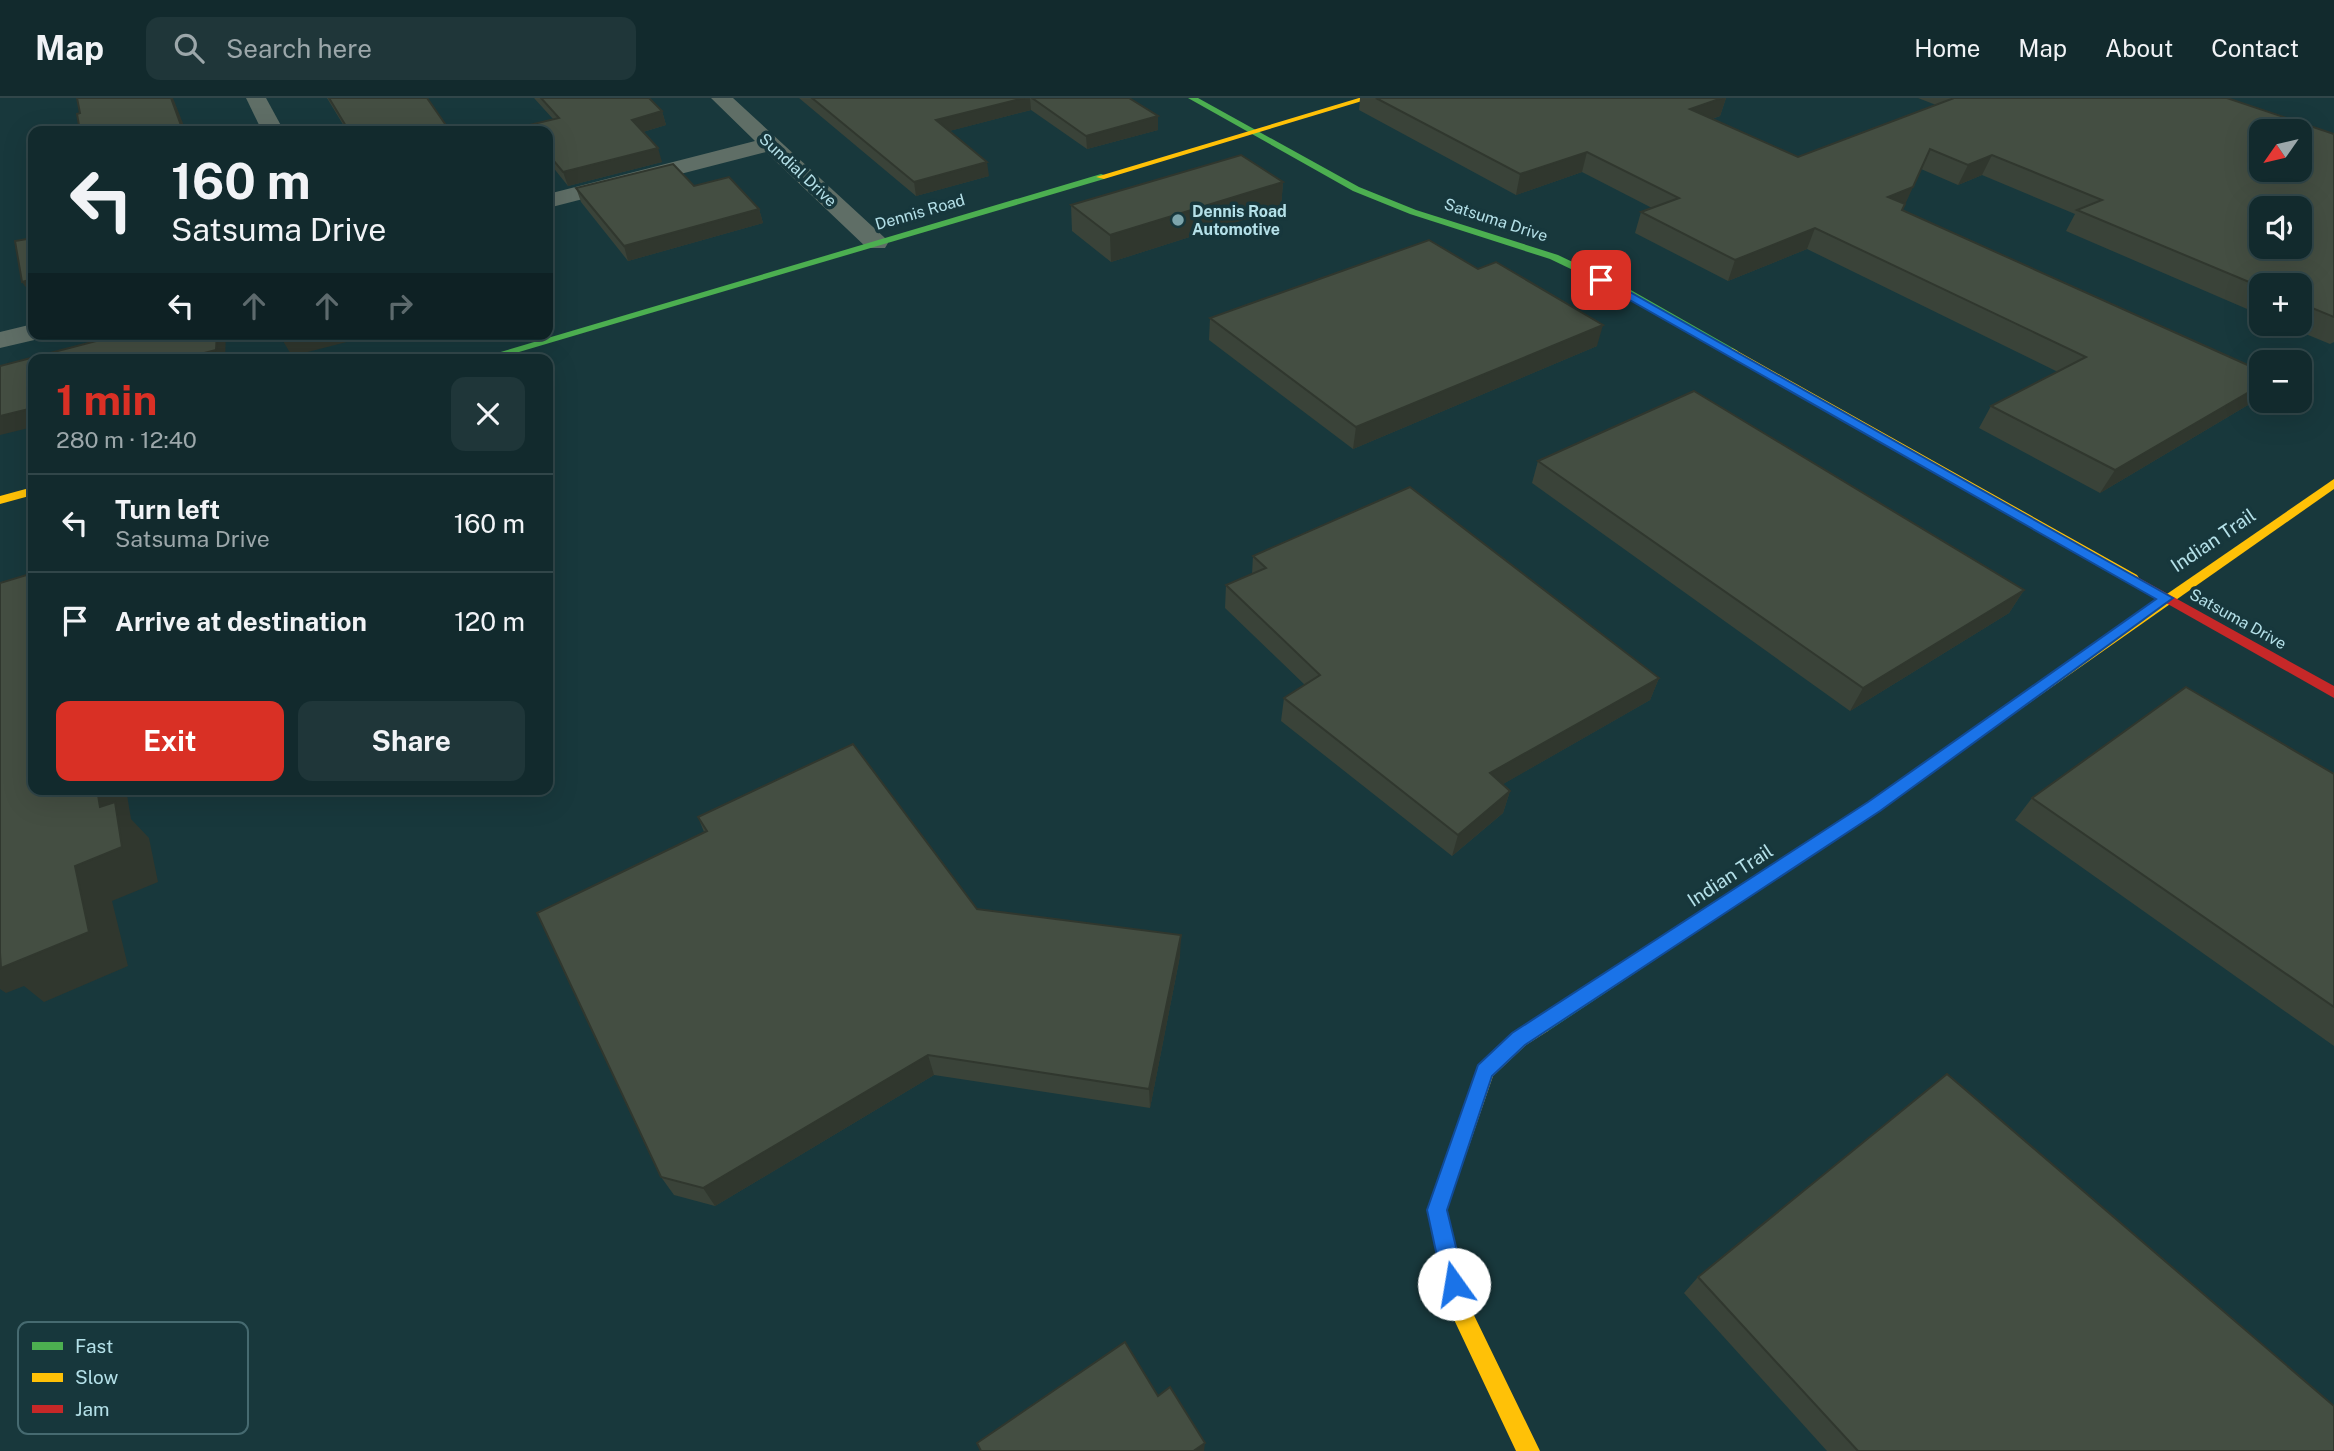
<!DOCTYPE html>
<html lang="en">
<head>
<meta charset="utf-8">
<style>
  body { margin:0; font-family:"Public Sans",sans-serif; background:#1f3639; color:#f1f3f6; height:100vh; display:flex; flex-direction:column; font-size:26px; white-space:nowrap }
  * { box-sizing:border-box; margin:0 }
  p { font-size:23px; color:#9ca7aa }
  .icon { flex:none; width:38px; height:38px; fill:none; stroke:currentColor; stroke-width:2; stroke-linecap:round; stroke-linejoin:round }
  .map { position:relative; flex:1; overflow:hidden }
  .side { position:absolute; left:28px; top:256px; width:525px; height:441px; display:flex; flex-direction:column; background:#122a2d; border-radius:14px; box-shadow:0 7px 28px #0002,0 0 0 2px #314649 }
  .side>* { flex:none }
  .banner { position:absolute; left:28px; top:28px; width:525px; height:214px; border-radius:14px; box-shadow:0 7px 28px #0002,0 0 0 2px #314649; background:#122a2d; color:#f1f3f6; overflow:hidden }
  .needle { width:46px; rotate:236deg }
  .controls { position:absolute; left:2249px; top:21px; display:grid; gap:14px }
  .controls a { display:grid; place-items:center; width:63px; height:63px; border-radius:14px; background:#122a2d; box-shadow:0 7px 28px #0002,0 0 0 2px #314649; font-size:35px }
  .pin { position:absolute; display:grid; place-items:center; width:60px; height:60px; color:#fff; margin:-30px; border-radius:14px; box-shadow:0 4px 10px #0006 }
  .me { position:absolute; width:77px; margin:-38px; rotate:347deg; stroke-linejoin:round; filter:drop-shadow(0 0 5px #0008) }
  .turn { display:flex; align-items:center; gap:24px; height:147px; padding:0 28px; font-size:32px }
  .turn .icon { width:91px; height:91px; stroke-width:2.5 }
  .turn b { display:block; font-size:49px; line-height:60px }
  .lanes { display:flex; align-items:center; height:66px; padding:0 28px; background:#0003; justify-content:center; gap:35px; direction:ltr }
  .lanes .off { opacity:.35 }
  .round { display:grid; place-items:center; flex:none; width:74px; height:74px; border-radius:14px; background:#1f3639 }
  .head { display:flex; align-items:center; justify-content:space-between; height:119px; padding:0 28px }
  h1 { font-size:42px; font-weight:700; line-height:52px; color:#d93025 }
  .button { display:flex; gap:14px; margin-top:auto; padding:14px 28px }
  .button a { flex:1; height:80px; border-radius:14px; background:#d93025; color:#fff; font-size:28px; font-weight:700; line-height:80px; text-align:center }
  .button a+a { background:#1f3639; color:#f1f3f6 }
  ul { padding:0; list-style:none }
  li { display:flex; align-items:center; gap:21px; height:98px; padding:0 28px; border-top:2px solid #314649 }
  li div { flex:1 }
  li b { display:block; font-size:26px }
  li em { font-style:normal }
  header { display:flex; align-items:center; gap:42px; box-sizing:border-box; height:98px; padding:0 35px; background:#122a2d; border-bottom:2px solid #314649 }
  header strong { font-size:33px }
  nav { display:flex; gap:38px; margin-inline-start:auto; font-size:24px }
  .search { width:490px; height:63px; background:#1f3639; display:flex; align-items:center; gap:18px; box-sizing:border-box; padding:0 24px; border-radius:14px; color:#9ca7aa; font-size:26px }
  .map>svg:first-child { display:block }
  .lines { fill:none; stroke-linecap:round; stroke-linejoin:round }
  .street { fill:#5f6e66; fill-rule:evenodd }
  .fast { fill:#4caf50; fill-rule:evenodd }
  .slow { fill:#ffc107; fill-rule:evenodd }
  .jam { fill:#c62828; fill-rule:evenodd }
  .wall { fill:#3a4339 }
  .shaded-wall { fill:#30372e }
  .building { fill:#444e42; stroke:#30372e; stroke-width:2; fill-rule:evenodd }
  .route { fill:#1a73e8; stroke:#114b97; stroke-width:2 }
  .poi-dot { fill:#7da5ac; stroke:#17373c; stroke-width:2.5 }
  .labels { text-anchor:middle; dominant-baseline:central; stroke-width:7; stroke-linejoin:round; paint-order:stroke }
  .far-street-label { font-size:16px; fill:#b4e0e8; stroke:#17373c }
  .far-poi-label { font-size:16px; font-weight:bold; fill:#b4e0e8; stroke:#17373c; text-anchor:start }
  .street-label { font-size:19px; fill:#b4e0e8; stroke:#17373c }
  .key { fill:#17373c; stroke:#466a70; stroke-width:2 }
  .key-label { font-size:19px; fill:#b4e0e8 }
</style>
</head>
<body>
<header>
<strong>Map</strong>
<div class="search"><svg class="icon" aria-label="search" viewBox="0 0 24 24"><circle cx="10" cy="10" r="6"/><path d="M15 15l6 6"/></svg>Search here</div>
<nav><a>Home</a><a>Map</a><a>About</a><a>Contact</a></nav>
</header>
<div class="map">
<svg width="2334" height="1353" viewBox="0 0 2334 1353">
  <rect width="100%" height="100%" fill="#18383c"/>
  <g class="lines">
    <g class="street">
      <polygon points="246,0 266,0 284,33 262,33"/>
      <polygon points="711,0 733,0 885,140 888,145 885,150 867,150 766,54 548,110 548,96 755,43"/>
      <polygon points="33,226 33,236 45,236 43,240 0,250 0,234"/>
    </g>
    <g class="fast">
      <polygon points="1188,0 1198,0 1359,89 1416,112 1558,157 1629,191 1738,253 1728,255 1621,195 1550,161 1410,116 1353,93"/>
      <polygon points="1101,76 1104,77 1104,81 495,261 477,261"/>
      <polygon points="1993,617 1998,619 2001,623 1998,627 1880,712 1548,933 1541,935 1534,933 1532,927 1534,921 1868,704"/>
    </g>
    <g class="slow">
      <polygon points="1359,0 1372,0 1104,81 1096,79"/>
      <polygon points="1732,250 2137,477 2139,480 2137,483 2127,483 1728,255 1726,253"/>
      <polygon points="2334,381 2334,391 1998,627 1988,627 1985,623 1988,619"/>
      <polygon points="33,389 33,397 0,406 0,398"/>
      <polygon points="1541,919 1548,921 1550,927 1548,933 1526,947 1493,978 1447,1112 1470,1209 1540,1353 1516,1353 1449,1211 1427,1112 1478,967 1512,935"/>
    </g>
    <polygon class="jam" points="2132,476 2334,588 2334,600 2127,483 2125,480 2127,477"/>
  </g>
  <g class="wall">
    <polygon points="327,0 427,0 450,33 347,33"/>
    <polygon points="534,0 649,0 662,13 666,27 643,34 662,64 568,88 548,63 548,33 527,33 525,28 553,21"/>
    <polygon points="799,0 1129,0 1158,32 1087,51 1031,12 949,33 989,78 916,98"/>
    <polygon points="1360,0 1726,0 1720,18 1712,21 1798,59 1936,7 1918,0 2227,0 2334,36 2334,244 2330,246 2282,226 2300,226 2300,187 2261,187 2261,217 2066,133 2075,116 1982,77 1958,87 1921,71 1902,112 2258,301 2100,395 1979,330 1991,308 2058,274 1807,151 1728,183 1635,135 1641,114 1652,110 1582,74 1516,97 1359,12"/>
    <polygon points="1283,84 1281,110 1111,164 1072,133 1071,107"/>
    <polygon points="694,88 759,111 763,125 628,163 581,104 576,90"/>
    <polygon points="1210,220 1597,248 1353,351 1209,242"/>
    <polygon points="1538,363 2024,492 2009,515 1850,613 1532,385"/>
    <polygon points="1253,458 1659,580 1650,602 1503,686 1510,693 1503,715 1452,758 1281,623 1284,600 1305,587 1225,510 1226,487 1252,476"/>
    <polygon points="2334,676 2334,948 2015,722 2032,700"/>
    <polygon points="698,719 977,811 1180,858 1150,1010 934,977 715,1108 674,1097 661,1079 704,734"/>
    <polygon points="1698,1179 2334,1353 1827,1353 1684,1195"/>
  </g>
  <g class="shaded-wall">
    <polygon points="171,0 173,0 186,33 183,33"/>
    <polygon points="1024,0 1030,0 1031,12 938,36 936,22"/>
    <polygon points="1722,0 1726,0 1720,18 1684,30 1690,11"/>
    <polygon points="662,13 666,27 636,36 632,22"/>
    <polygon points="1158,18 1158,32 1087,51 1086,38"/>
    <polygon points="658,50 662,64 568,88 563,74"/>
    <polygon points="1587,54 1582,74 1516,97 1520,76"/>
    <polygon points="1992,57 1982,77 1958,87 1968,67"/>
    <polygon points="987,64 989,78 916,98 914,84"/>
    <polygon points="1921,71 1904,109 1888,99"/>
    <polygon points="1283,84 1281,110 1111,164 1110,137"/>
    <polygon points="759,111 763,125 628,163 624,148"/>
    <polygon points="1815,130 1807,151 1728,183 1735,162"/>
    <polygon points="33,181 33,199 22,184"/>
    <polygon points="1603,227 1597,248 1353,351 1356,329"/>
    <polygon points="217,236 226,236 225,261 181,261"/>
    <polygon points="309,236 378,236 292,258 283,243"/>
    <polygon points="2261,287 2261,298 2258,301 2100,395 2115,372"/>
    <polygon points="33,310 33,329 0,337 0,318"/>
    <polygon points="2024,492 2009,515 1850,613 1863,590"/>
    <polygon points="1659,580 1650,602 1484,697 1490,675"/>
    <polygon points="97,691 126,691 131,721 149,740 158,784 112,803 128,868 44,904 24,888 6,895 0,891 0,848 75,768 100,709"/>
    <polygon points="1510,693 1503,715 1452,758 1458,737"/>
    <polygon points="1181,837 1180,858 1150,1010 1149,991"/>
    <polygon points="928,957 934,977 715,1108 703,1090"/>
    <polygon points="1205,1345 1204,1353 1195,1353 1195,1352"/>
  </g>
  <g class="building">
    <polygon points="77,0 171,0 183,33 80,33 77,16 80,15"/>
    <polygon points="329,0 427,0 450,33 349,33"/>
    <polygon points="541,0 649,0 662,13 632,22 658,50 563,74 548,56 548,33 529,33 525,28 559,20"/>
    <polygon points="812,0 1024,0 936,22 987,64 914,84"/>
    <polygon points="1032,0 1129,0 1158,18 1086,38"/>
    <path d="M1376,0H1722L1690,11L1798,59L1954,0H2227L2334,36V219L2300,205V187H2261V189L2077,112L2102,102L1992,57L1968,67L1930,51L1913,89L1888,99L1905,106L1902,112L2261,273V287L2115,372L1991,308L2086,259L1815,130L1735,162L1641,114L1679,100L1587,54L1520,76ZM2261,33H2300V72H2261ZM2261,110H2300V149H2261Z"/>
    <polygon points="1241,57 1283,84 1110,137 1071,107"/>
    <polygon points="673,66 694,88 729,79 759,111 624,148 576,90"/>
    <polygon points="33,140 33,181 22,184 15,143"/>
    <polygon points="1429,142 1478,171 1496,164 1603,227 1356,329 1210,220"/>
    <polygon points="123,236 217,236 216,252 181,261 33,261 33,310 0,318 0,268"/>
    <polygon points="281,236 309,236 283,243"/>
    <polygon points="1694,293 2024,492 1863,590 1538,363"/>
    <polygon points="1410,389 1659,580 1490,675 1510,693 1458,737 1284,600 1320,577 1226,487 1266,470 1253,458"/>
    <polygon points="33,475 33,691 97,691 100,709 115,704 122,749 75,768 89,834 1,870 0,855 0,485"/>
    <polygon points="2186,589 2334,676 2334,909 2032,700"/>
    <polygon points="853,646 977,811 1181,837 1149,991 928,957 703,1090 661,1079 537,815 707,733 698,719"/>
    <polygon points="1947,976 2334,1308 2334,1353 1858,1353 1698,1179"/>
    <polygon points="1125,1244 1158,1298 1170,1289 1205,1345 1195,1352 1196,1353 981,1353 977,1345"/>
  </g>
  <polygon class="route" points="1598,180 1605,180 2173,500 1880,713 1525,947 1492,978 1447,1112 1465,1186 1462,1194 1454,1197 1446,1194 1443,1186 1427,1112 1478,967 1512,935 1868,704 2156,501 1598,184"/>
  <circle class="poi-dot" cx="1178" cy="122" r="7"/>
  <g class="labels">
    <g class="far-street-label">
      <text transform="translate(798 72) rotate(43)">Sundial Drive</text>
      <text transform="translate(920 114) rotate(-16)">Dennis Road</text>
      <text transform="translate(1496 122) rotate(18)">Satsuma Drive</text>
      <text transform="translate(2238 521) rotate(29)">Satsuma Drive</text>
    </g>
    <g class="far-poi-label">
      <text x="1192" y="113">Dennis Road<tspan x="1192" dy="18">Automotive</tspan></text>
    </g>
    <g class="street-label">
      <text transform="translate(2213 442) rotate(-34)">Indian Trail</text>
      <text transform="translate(1730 777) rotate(-33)">Indian Trail</text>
    </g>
  </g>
  <rect x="18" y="1224" width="230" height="112" rx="10" class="key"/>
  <rect x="32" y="1244" width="31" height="8" fill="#4caf50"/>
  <rect x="32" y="1275" width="31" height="9" fill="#ffc107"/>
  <rect x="32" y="1307" width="31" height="8" fill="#c62828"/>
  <g class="key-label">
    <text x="75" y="1255">Fast</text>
    <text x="75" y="1286">Slow</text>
    <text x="75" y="1318">Jam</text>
  </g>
</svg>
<div class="controls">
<a><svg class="needle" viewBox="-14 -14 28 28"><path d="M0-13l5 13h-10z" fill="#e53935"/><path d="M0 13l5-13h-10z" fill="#9ca7aa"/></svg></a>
<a><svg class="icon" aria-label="sound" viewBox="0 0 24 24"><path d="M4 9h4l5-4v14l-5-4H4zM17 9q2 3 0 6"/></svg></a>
<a>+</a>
<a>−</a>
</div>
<div class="pin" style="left:1601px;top:182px;background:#d93025"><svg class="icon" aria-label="arrive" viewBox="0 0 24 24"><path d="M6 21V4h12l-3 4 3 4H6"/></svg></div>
<svg class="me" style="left:1454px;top:1186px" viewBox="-20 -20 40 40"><circle r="19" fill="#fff"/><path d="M0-13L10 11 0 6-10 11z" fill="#1a73e8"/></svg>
<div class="banner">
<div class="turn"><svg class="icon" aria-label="left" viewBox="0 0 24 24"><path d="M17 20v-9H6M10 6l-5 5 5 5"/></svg><div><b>160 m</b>Satsuma Drive</div></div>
<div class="lanes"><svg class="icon" aria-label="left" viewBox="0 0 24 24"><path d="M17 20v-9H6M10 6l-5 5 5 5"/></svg><svg class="icon off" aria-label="ahead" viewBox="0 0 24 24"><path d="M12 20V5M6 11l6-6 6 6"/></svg><svg class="icon off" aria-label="ahead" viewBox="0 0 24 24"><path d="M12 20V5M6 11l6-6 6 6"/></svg><svg class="icon off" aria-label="right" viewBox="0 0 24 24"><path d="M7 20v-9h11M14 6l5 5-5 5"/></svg></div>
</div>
<section class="side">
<div class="head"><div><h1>1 min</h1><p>280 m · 12:40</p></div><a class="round"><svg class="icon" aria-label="close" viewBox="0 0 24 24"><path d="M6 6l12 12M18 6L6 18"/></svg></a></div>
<ul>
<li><svg class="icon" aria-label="left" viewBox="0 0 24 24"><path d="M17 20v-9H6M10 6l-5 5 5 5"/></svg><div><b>Turn left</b><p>Satsuma Drive</p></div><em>160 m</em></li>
<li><svg class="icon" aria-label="arrive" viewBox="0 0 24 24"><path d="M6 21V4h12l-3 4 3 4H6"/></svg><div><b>Arrive at destination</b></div><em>120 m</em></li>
</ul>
<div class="button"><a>Exit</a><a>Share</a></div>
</section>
</div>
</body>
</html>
